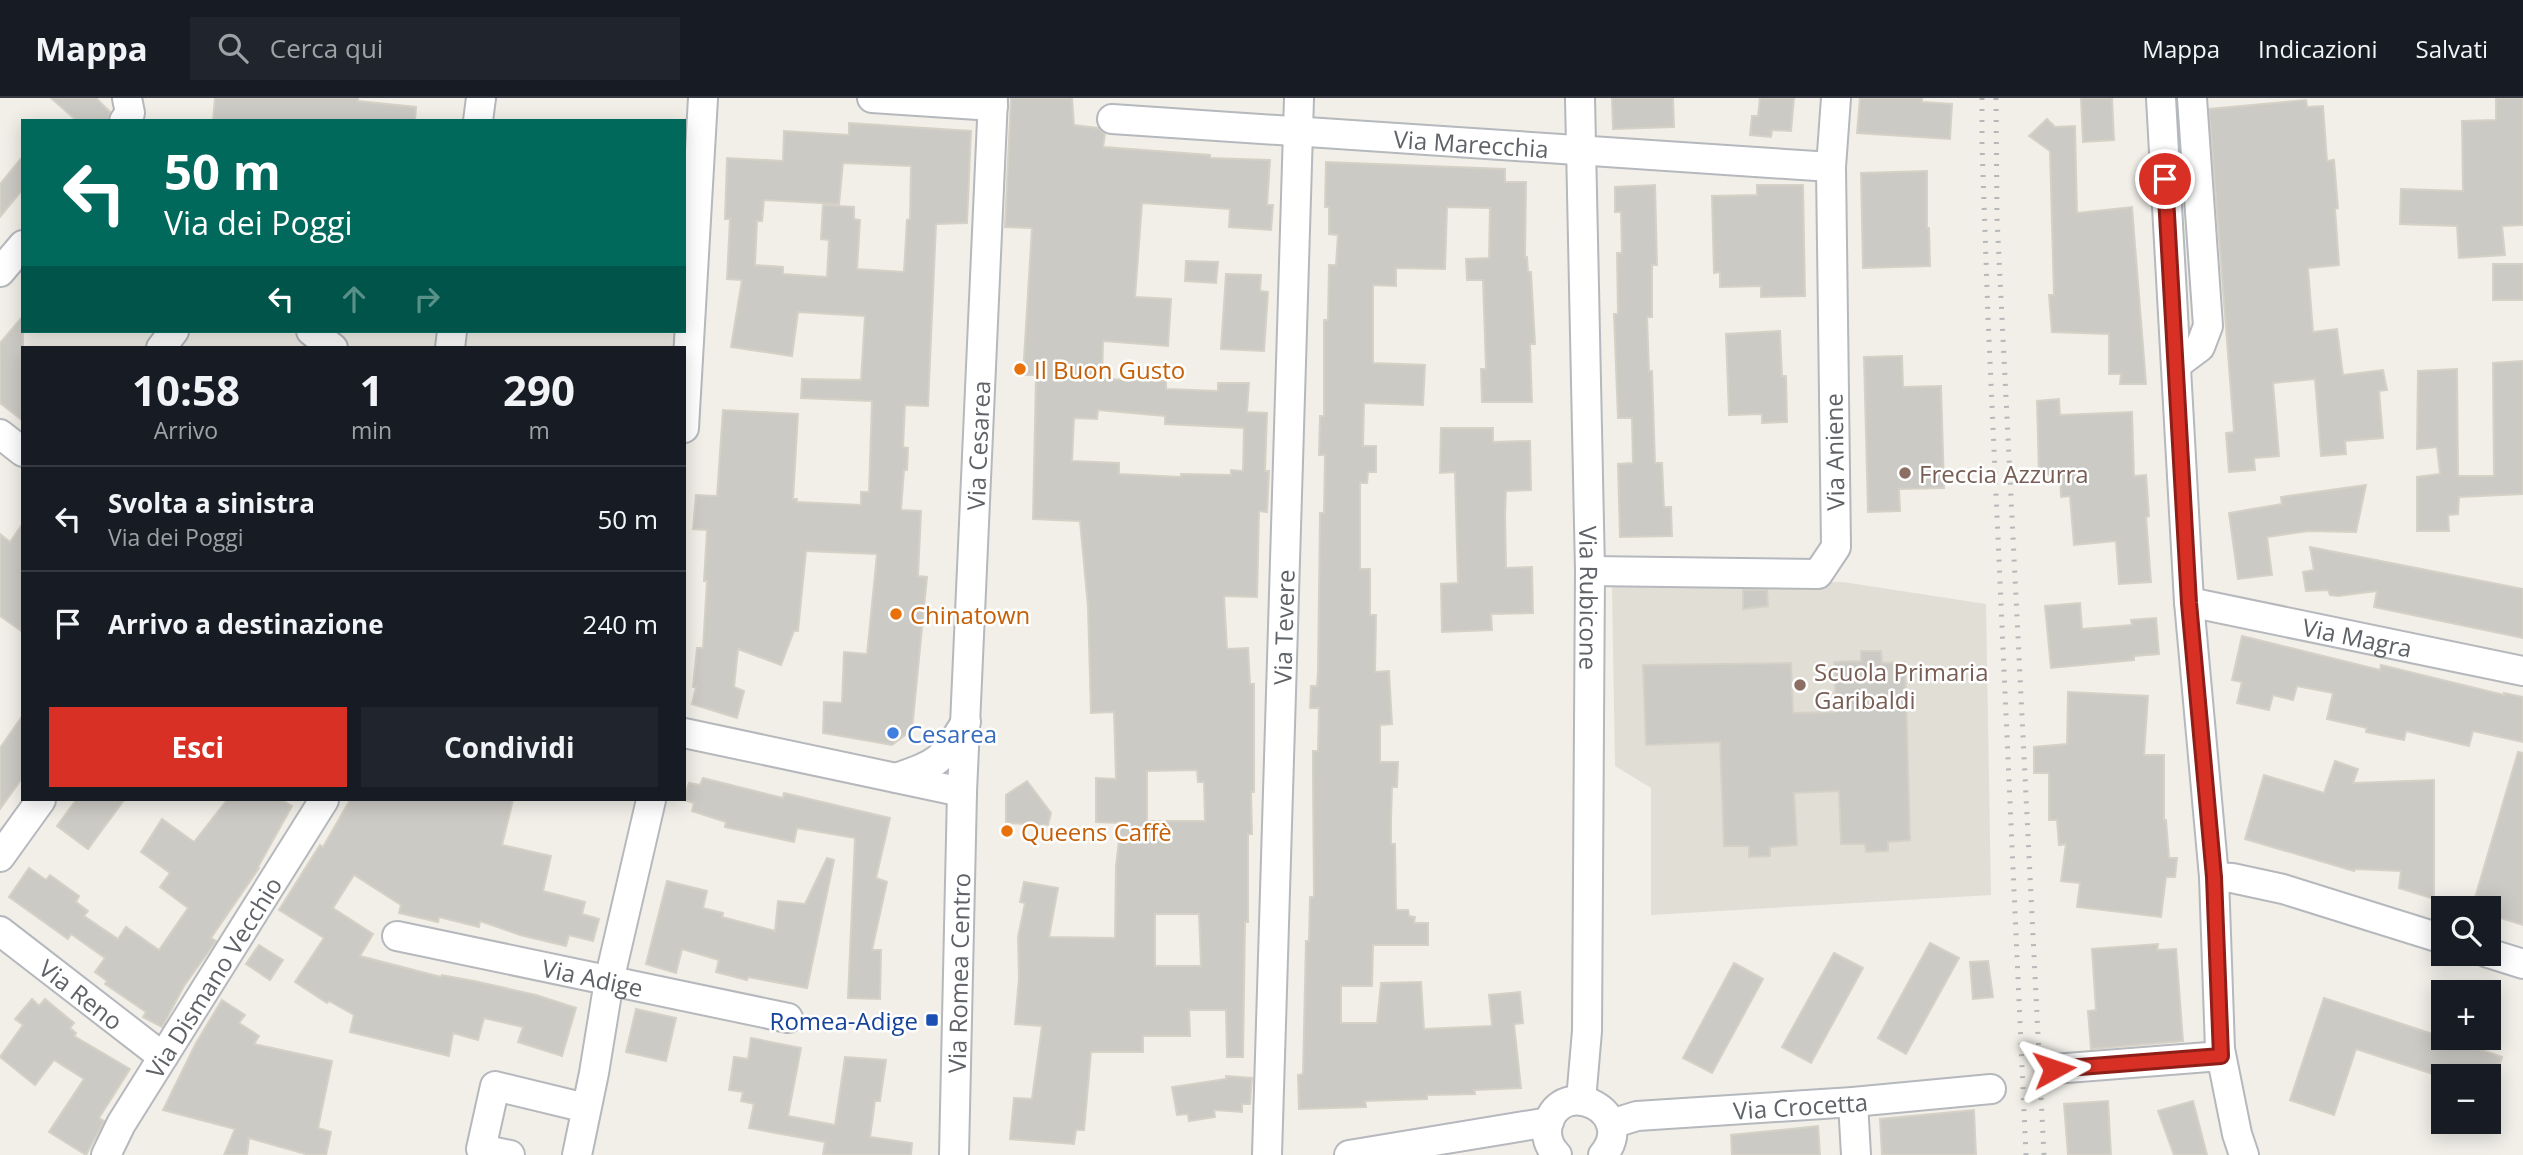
<!DOCTYPE html>
<html lang="it">
<head>
<meta charset="utf-8">
<style>
  body { margin:0; font-family:"Open Sans",sans-serif; background:#20242c; color:#f1f3f6; height:100vh; display:flex; flex-direction:column; font-size:26px; white-space:nowrap }
  * { box-sizing:border-box; margin:0 }
  p { font-size:23px; color:#9ea1a6 }
  .icon { flex:none; width:38px; height:38px; fill:none; stroke:currentColor; stroke-width:2; stroke-linecap:round; stroke-linejoin:round }
  .map { position:relative; flex:1; overflow:hidden }
  .drawer { position:absolute; left:21px; top:248px; width:665px; height:455px; display:flex; flex-direction:column; background:#171b24; border-radius:0px; box-shadow:0 4px 18px #0003 }
  .drawer>* { flex:none }
  .banner { position:absolute; left:21px; top:21px; width:665px; height:214px; border-radius:0px; box-shadow:0 4px 18px #0003; background:#00695c; color:#fff; overflow:hidden }
  .fabs { position:absolute; left:2431px; top:798px; display:grid; gap:14px }
  .fabs a { display:grid; place-items:center; width:70px; height:70px; border-radius:0px; background:#171b24; box-shadow:0 4px 18px #0003; font-size:35px }
  .pin { position:absolute; display:grid; place-items:center; width:60px; height:60px; color:#fff; margin:-30px; border:4px solid #fff; border-radius:50%; box-shadow:0 2px 7px #0007 }
  .me { position:absolute; width:77px; margin:-38px; rotate:85deg; stroke-linejoin:round; filter:drop-shadow(0 0 5px #0008) }
  .turn { display:flex; align-items:center; gap:24px; height:147px; padding:0 28px; font-size:32px }
  .turn .icon { width:91px; height:91px; stroke-width:2.5 }
  .turn b { display:block; font-size:49px; line-height:60px }
  .lanes { display:flex; align-items:center; height:66px; padding:0 28px; background:#0003; justify-content:center; gap:35px; direction:ltr }
  .lanes .off { opacity:.35 }
  .eta { display:flex; justify-content:space-evenly; align-items:center; height:119px; text-align:center }
  .eta b { font-size:42px; font-weight:700; line-height:49px }
  .primary-button { display:flex; gap:14px; margin-top:auto; padding:14px 28px }
  .primary-button a { flex:1; height:80px; border-radius:0px; background:#d93025; color:#fff; font-size:28px; font-weight:700; line-height:80px; text-align:center }
  .primary-button a+a { background:#20242c; color:#f1f3f6 }
  ul { padding:0; list-style:none }
  li { display:flex; align-items:center; gap:21px; height:105px; padding:0 28px; border-top:2px solid #363941 }
  li div { flex:1 }
  li b { display:block; font-size:26px }
  li em { font-style:normal }
  header { display:flex; align-items:center; gap:42px; box-sizing:border-box; height:98px; padding:0 35px; background:#171b24; border-bottom:2px solid #363941 }
  header strong { font-size:33px }
  nav { display:flex; gap:38px; margin-inline-start:auto; font-size:24px }
  .search { width:490px; height:63px; background:#20242c; display:flex; align-items:center; gap:18px; box-sizing:border-box; padding:0 24px; border-radius:0px; color:#9ea1a6; font-size:26px }
  .map>svg:first-child { display:block }
  .education { fill:#e1ded6 }
  .building { fill:#cccac5; stroke:#d6d1c6; stroke-width:2; fill-rule:evenodd }
  .lines { fill:none; stroke-linecap:round; stroke-linejoin:round }
  .minor-casing { stroke:#b5b8bc; stroke-width:32 }
  .minor { stroke:#fff; stroke-width:28 }
  .rail { stroke:#b6b7b8; stroke-width:5; stroke-dasharray:2 9; stroke-linecap:butt }
  .route-casing { stroke:#8d1f18; stroke-width:18 }
  .route { stroke:#d93025; stroke-width:12 }
  .food-dot { fill:#e8710a; stroke:#fff; stroke-width:2.5 }
  .education-dot { fill:#8d6e63; stroke:#fff; stroke-width:2.5 }
  .shop-dot { fill:#3f7fe0; stroke:#fff; stroke-width:2.5 }
  .transit-dot { fill:#1a4fb4; stroke:#fff; stroke-width:2.5 }
  .labels { text-anchor:middle; dominant-baseline:central; stroke-width:5; stroke-linejoin:round; paint-order:stroke }
  .street-label { font-size:24px; fill:#5f6368; stroke:#fff }
  .food-label { font-size:24px; fill:#c56008; stroke:#fff; text-anchor:start }
  .education-label { font-size:24px; fill:#785e54; stroke:#fff; text-anchor:start }
  .shop-label { font-size:24px; fill:#366cbe; stroke:#fff; text-anchor:start }
  .transit-label { font-size:24px; fill:#164399; stroke:#fff; text-anchor:end }
</style>
</head>
<body>
<header>
<strong>Mappa</strong>
<div class="search"><svg class="icon" aria-label="search" viewBox="0 0 24 24"><circle cx="10" cy="10" r="6"/><path d="M15 15l6 6"/></svg>Cerca qui</div>
<nav><a>Mappa</a><a>Indicazioni</a><a>Salvati</a></nav>
</header>
<div class="map">
<svg width="2523" height="1057" viewBox="0 0 2523 1057">
  <rect width="100%" height="100%" fill="#f1efe8"/>
  <polygon class="education" points="1843,484 1986,506 1991,797 1651,817 1651,690 1615,668 1612,488"/>
  <g class="building">
    <polygon points="51,0 96,0 110,14 108,23 77,23"/>
    <polygon points="215,0 358,0 358,3 416,9 415,23 213,23"/>
    <path d="M1011,0H1072L1074,27L1098,30L1105,36L1103,49L1210,57V60L1270,62L1267,107H1273L1271,132L1229,129L1230,111L1142,105L1135,199L1171,201L1168,248L1103,243L1102,281L1166,283V291L1218,293V285H1249L1247,314L1267,315L1265,373H1269L1267,414L1259,413L1257,499L1224,498L1227,551L1248,550L1250,586H1254V694H1251L1252,736H1248V824H1245L1243,959H1227L1226,912H1189L1190,938H1143V954H1091L1084,1032H1076L1074,1046L1010,1041L1014,1000L1032,1001L1042,928L1015,926L1019,880L1018,839L1025,805L1020,804L1024,784L1058,790L1049,839L1115,840L1116,768L1121,725L1096,724V680L1116,681L1114,614L1091,615L1088,509L1080,423L1033,421L1036,277H1023L1032,130L1005,129ZM1098,312L1165,318V326L1244,330L1243,373L1231,372V377L1181,376V379L1119,376V365L1072,363L1074,320L1097,321ZM1197,672L1198,684H1204L1205,723H1147V673ZM1155,816H1199L1201,868H1155Z"/>
    <polygon points="1612,0 1673,0 1674,29 1613,31"/>
    <polygon points="1760,0 1794,0 1791,33 1772,32 1771,39 1750,37 1752,18 1758,18"/>
    <polygon points="1860,0 1922,0 1922,4 1952,6 1950,41 1857,35"/>
    <polygon points="2081,0 2112,0 2114,42 2083,44"/>
    <polygon points="2496,0 2523,0 2523,127 2502,128 2505,157 2459,160 2457,128 2400,126 2401,91 2463,93 2462,23 2496,22"/>
    <polygon points="2306,2 2307,9 2323,8 2327,63 2334,62 2338,110 2335,111 2339,167 2308,170 2313,234 2337,231 2343,277 2383,272 2387,292 2379,293 2383,340 2345,343 2346,356 2321,358 2315,281 2273,285 2279,358 2254,360 2255,372 2229,374 2226,335 2234,334 2233,320 2209,11"/>
    <polygon points="2047,21 2055,29 2075,28 2077,115 2132,109 2146,286 2120,286 2121,276 2109,276 2109,236 2052,234 2049,197 2054,197 2050,53 2029,38"/>
    <path d="M849,25L971,33L967,125L936,126L928,308L905,307L903,349L908,350L907,372H904L901,412L921,413L918,478L927,479L912,632L892,647L823,635L824,604L842,605L844,554L867,556L877,456L806,453L798,533H794L781,567L738,551L734,589L744,593L737,620L692,606L696,589H693L697,550H703L707,483H704L707,432L693,431L696,397L717,398L723,312L798,316L793,401H797V404L861,407V394H869L872,303L801,300L802,281L861,282L865,218L798,214L792,258L731,249L742,182L727,181L730,121H725L727,60L783,63L784,33L849,37ZM843,65L911,68L910,121L907,122L904,174L857,171L860,122L854,121V109L823,107L821,141L829,142L827,179L783,176V169L755,167L757,123H762L764,102L839,106Z"/>
    <polygon points="23,58 23,91 0,119 0,86"/>
    <polygon points="1326,64 1505,71 1505,84 1526,84 1525,159 1527,159 1528,174 1531,174 1535,246 1530,246 1532,304 1482,304 1481,271 1486,271 1483,182 1467,182 1466,161 1489,160 1490,110 1447,109 1445,171 1396,170 1396,188 1373,187 1373,265 1425,267 1423,307 1364,305 1363,348 1376,348 1376,374 1368,374 1367,385 1360,385 1360,471 1370,471 1370,517 1376,517 1375,574 1389,573 1392,626 1380,627 1380,664 1398,664 1397,689 1392,689 1391,722 1391,746 1395,746 1396,812 1408,812 1409,818 1415,819 1414,825 1428,825 1428,847 1373,847 1372,888 1341,888 1341,925 1377,925 1381,885 1421,884 1424,931 1492,928 1489,897 1520,894 1523,925 1514,926 1521,990 1474,992 1475,996 1427,997 1427,1001 1365,1003 1366,1009 1299,1011 1298,977 1303,976 1306,843 1309,843 1310,799 1314,799 1313,676 1313,653 1318,653 1319,610 1310,610 1311,588 1317,588 1318,573 1320,415 1324,415 1325,357 1319,357 1320,318 1324,318 1324,222 1328,222 1329,167 1336,167 1338,137 1329,136 1329,109 1325,109"/>
    <polygon points="1927,73 1927,130 1929,130 1930,168 1863,170 1861,75"/>
    <polygon points="1655,87 1657,167 1652,167 1652,219 1647,219 1649,273 1652,273 1655,365 1662,365 1664,409 1671,409 1672,438 1620,439 1618,366 1633,365 1632,320 1618,320 1614,216 1618,216 1617,155 1622,155 1621,114 1615,114 1615,89"/>
    <polygon points="1757,87 1803,87 1805,198 1761,199 1761,188 1720,189 1720,174 1714,175 1712,98 1757,97"/>
    <polygon points="1186,163 1218,164 1216,185 1185,183"/>
    <rect x="2493" y="166" width="30" height="36"/>
    <polygon points="1226,176 1261,177 1260,193 1268,194 1264,253 1221,251"/>
    <polygon points="23,218 23,323 0,305 0,245"/>
    <polygon points="1780,233 1782,278 1786,278 1787,324 1762,325 1762,316 1729,317 1726,236"/>
    <polygon points="1902,258 1903,289 1941,288 1944,390 1899,391 1900,413 1868,414 1864,259"/>
    <polygon points="2523,263 2523,396 2459,399 2458,416 2448,417 2449,433 2417,433 2417,379 2440,376 2437,349 2417,351 2418,273 2457,271 2458,378 2494,378 2493,265"/>
    <polygon points="2059,301 2060,317 2132,314 2134,378 2146,377 2149,418 2146,419 2151,484 2119,486 2116,443 2074,447 2070,398 2061,399 2060,377 2039,377 2037,303"/>
    <polygon points="1441,330 1493,330 1493,344 1530,343 1531,392 1506,393 1505,416 1506,470 1532,469 1533,515 1491,516 1492,532 1442,534 1441,486 1458,485 1455,374 1440,375"/>
    <polygon points="2366,387 2356,434 2308,433 2267,439 2272,477 2238,481 2229,415 2282,406 2281,399"/>
    <polygon points="23,425 23,534 0,518 0,436 10,444"/>
    <polygon points="2310,449 2523,491 2523,540 2374,509 2377,493 2338,498 2330,497 2328,492 2306,493 2303,474 2314,472"/>
    <polygon points="1743,492 1767,492 1768,508 1743,511"/>
    <polygon points="2080,505 2082,531 2132,527 2131,522 2156,520 2159,556 2134,558 2134,562 2051,570 2045,508"/>
    <polygon points="2242,538 2380,572 2381,567 2504,597 2504,595 2523,599 2523,644 2473,633 2469,648 2406,633 2404,642 2366,634 2367,630 2327,621 2333,595 2297,588 2293,602 2273,597 2269,612 2237,605 2242,584 2232,582"/>
    <polygon points="1861,553 1881,553 1882,565 1905,564 1910,742 1888,744 1888,753 1866,754 1865,746 1841,746 1839,693 1794,695 1797,747 1770,749 1770,758 1749,759 1749,748 1724,748 1720,644 1646,647 1643,567 1791,565 1793,615 1836,614 1834,564 1861,563"/>
    <polygon points="2068,594 2148,598 2144,657 2164,657 2164,722 2166,722 2169,760 2177,760 2175,779 2166,779 2161,819 2077,809 2080,785 2061,783 2066,746 2059,747 2057,722 2049,722 2049,675 2034,675 2034,649 2067,646"/>
    <polygon points="23,617 23,679 0,711 0,650"/>
    <polygon points="2518,654 2523,655 2523,827 2488,816 2488,810 2472,810"/>
    <polygon points="2335,663 2358,671 2353,685 2434,682 2434,801 2399,790 2401,773 2355,771 2354,773 2245,741 2264,677 2324,695"/>
    <polygon points="703,680 783,700 784,695 890,720 876,780 887,784 872,852 881,852 880,901 848,900 855,740 797,730 794,744 725,729 726,724 692,713 694,705 684,702 689,685 700,687"/>
    <polygon points="1027,683 1051,715 1048,727 1006,725 1006,697"/>
    <polygon points="76,702 124,702 88,751 57,728"/>
    <polygon points="227,702 282,702 292,708 258,769 259,770 211,840 216,843 184,888 162,929 143,919 146,914 105,886 107,883 95,874 105,860 71,836 68,841 9,799 29,770 46,782 50,777 79,798 76,804 88,813 84,818 118,841 126,829 159,852 188,810 160,789 170,775 141,754 162,721 194,744"/>
    <polygon points="350,702 513,702 502,747 551,758 543,793 585,804 582,816 599,821 593,843 569,837 566,848 520,837 480,823 479,829 439,819 438,824 399,815 401,807 354,777 333,810 373,836 360,858 441,879 442,877 474,883 536,897 576,910 562,958 518,944 523,929 484,920 478,942 453,935 449,958 350,934 354,917 329,903 327,905 295,884 324,840 279,812 320,747 323,749"/>
    <polygon points="827,760 834,762 807,890 748,879 747,882 716,874 719,862 682,851 676,875 646,866 667,783 707,793 703,810 723,815 722,819 775,833 778,803 805,806"/>
    <polygon points="1930,845 1959,860 1906,956 1878,940"/>
    <polygon points="2158,846 2157,852 2176,851 2183,943 2091,951 2088,913 2096,912 2092,851"/>
    <polygon points="259,847 283,862 270,882 246,866"/>
    <polygon points="1834,855 1863,870 1811,965 1782,949"/>
    <polygon points="1988,863 1993,899 1973,901 1970,864"/>
    <polygon points="1734,865 1763,881 1712,975 1683,960"/>
    <polygon points="2324,900 2502,959 2496,978 2439,978 2356,951 2334,1017 2290,1002"/>
    <polygon points="32,901 39,908 45,901 74,925 70,930 76,935 74,938 130,971 99,1020 104,1023 86,1057 49,1034 84,981 54,962 35,987 0,959 23,927 15,921"/>
    <polygon points="222,902 245,917 239,925 259,938 254,946 332,963 318,1030 331,1034 326,1057 309,1057 249,1040 247,1057 224,1057 235,1031 163,1012 196,945"/>
    <polygon points="636,911 676,920 666,963 626,954"/>
    <polygon points="751,940 801,950 788,1018 835,1027 845,959 886,962 880,1003 875,1003 870,1039 912,1045 911,1057 823,1057 825,1044 749,1030 754,1006 741,1003 743,994 729,992 734,959 748,961"/>
    <polygon points="1226,978 1252,980 1250,1006 1242,1006 1242,1014 1214,1012 1215,1019 1189,1023 1188,1016 1177,1017 1172,989 1226,981"/>
    <polygon points="2108,1003 2111,1057 2068,1057 2064,1006"/>
    <polygon points="2193,1003 2207,1057 2174,1057 2158,1013"/>
    <polygon points="1974,1012 1976,1057 1882,1057 1880,1021"/>
    <polygon points="1818,1028 1820,1057 1732,1057 1731,1037"/>
  </g>
  <g class="lines">
    <g class="minor-casing">
      <g id="minor">
        <polyline points="872,0 993,8"/>
        <path id="s1" d="M1580,0L1590,473L1587,933L1581,1002"/>
        <polyline points="2161,0 2189,504 2214,779 2220,951 2237,1036 2244,1057"/>
        <path id="s2" d="M1112,21L1831,69"/>
        <polyline points="124,23 130,15 127,0"/>
        <polyline points="478,23 481,0"/>
        <polyline points="0,174 23,147"/>
        <polyline points="311,233 333,250"/>
        <polyline points="161,250 174,233"/>
        <polyline points="450,250 452,233"/>
        <polyline points="2176,267 2200,249 2208,228 2192,0"/>
        <polyline points="684,330 703,0"/>
        <polyline points="0,336 23,354"/>
        <polyline points="1590,473 1818,476 1836,449 1831,69 1836,0"/>
        <path id="s3" d="M2189,504L2523,573"/>
        <polyline points="684,635 962,694"/>
        <path d="M896,680C939,665 942,663 966,624"/>
        <polyline points="0,759 41,702"/>
        <polyline points="2214,779 2232,780 2283,791 2443,841"/>
        <path id="s4" d="M0,833L163,959"/>
        <path id="s5" d="M397,838L788,920"/>
        <polyline points="2488,855 2523,866"/>
        <polyline points="2054,971 2221,958"/>
        <polyline points="1853,1004 1856,1057"/>
        <path id="s6" d="M1611,1026L1637,1018L1853,1004L1991,991"/>
        <path id="s7" d="M106,1057L121,1026L324,702"/>
        <polyline points="510,1057 481,1051 495,988 586,1010"/>
        <polyline points="577,1057 594,975 609,883 651,702"/>
        <path id="s8" d="M954,1057L962,694L993,0"/>
        <path id="s9" d="M1267,1057L1299,0"/>
        <polyline points="1349,1057 1549,1024"/>
        <path d="M1557,1057C1549,1049 1545,1038 1548,1026C1563,976 1638,1015 1603,1057"/>
      </g>
    </g>
    <use href="#minor" class="minor"/>
    <g class="rail">
      <polyline points="1982,0 1982,47 1988,219 2026,1057"/>
      <polyline points="1996,0 1997,120 2044,1057"/>
    </g>
  </g>
  <g class="lines">
    <g class="route-casing">
      <polyline id="route" points="2054,971 2221,958 2214,779 2189,505 2165,81"/>
    </g>
    <use href="#route" class="route"/>
  </g>
  <g class="food-dot">
    <circle cx="1020" cy="271" r="7"/>
    <circle cx="896" cy="516" r="7"/>
    <circle cx="1007" cy="733" r="7"/>
  </g>
  <g class="education-dot">
    <circle cx="1905" cy="375" r="7"/>
    <circle cx="1800" cy="587" r="7"/>
  </g>
  <circle class="shop-dot" cx="893" cy="635" r="7"/>
  <rect class="transit-dot" x="925" y="915" width="14" height="14" rx="3.5"/>
  <g class="labels">
    <g class="street-label">
      <text stroke="none"><textPath href="#s2" startOffset="360">Via Marecchia</textPath></text>
      <text stroke="none"><textPath href="#s8" startOffset="710">Via Cesarea</textPath></text>
      <text transform="translate(1834 354) rotate(-91)">Via Aniene</text>
      <text stroke="none"><textPath href="#s1" startOffset="500">Via Rubicone</textPath></text>
      <text stroke="none"><textPath href="#s9" startOffset="528">Via Tevere</textPath></text>
      <text stroke="none"><textPath href="#s3" startOffset="172">Via Magra</textPath></text>
      <text stroke="none"><textPath href="#s8" startOffset="182">Via Romea Centro</textPath></text>
      <text stroke="none"><textPath href="#s7" startOffset="208">Via Dismano Vecchio</textPath></text>
      <text stroke="none"><textPath href="#s5" startOffset="200">Via Adige</textPath></text>
      <text stroke="none"><textPath href="#s4" startOffset="103">Via Reno</textPath></text>
      <text stroke="none"><textPath href="#s6" startOffset="191">Via Crocetta</textPath></text>
    </g>
    <g class="food-label">
      <text x="1034" y="271">Il Buon Gusto</text>
      <text x="910" y="516">Chinatown</text>
      <text x="1021" y="733">Queens Caffè</text>
    </g>
    <g class="education-label">
      <text x="1919" y="375">Freccia Azzurra</text>
      <text x="1814" y="573">Scuola Primaria<tspan x="1814" dy="28">Garibaldi</tspan></text>
    </g>
    <g class="shop-label">
      <text x="907" y="635">Cesarea</text>
    </g>
    <g class="transit-label">
      <text x="918" y="922">Romea-Adige</text>
    </g>
  </g>
</svg>
<div class="fabs">
<a><svg class="icon" aria-label="search" viewBox="0 0 24 24"><circle cx="10" cy="10" r="6"/><path d="M15 15l6 6"/></svg></a>
<a>+</a>
<a>−</a>
</div>
<div class="pin" style="left:2165px;top:81px;background:#d93025"><svg class="icon" aria-label="arrive" viewBox="0 0 24 24"><path d="M6 21V4h12l-3 4 3 4H6"/></svg></div>
<svg class="me" style="left:2054px;top:971px" viewBox="-20 -20 40 40"><path d="M0-17L14 15 0 8-14 15z" fill="#d93025" stroke="#fff" stroke-width="4"/></svg>
<div class="banner">
<div class="turn"><svg class="icon" aria-label="left" viewBox="0 0 24 24"><path d="M17 20v-9H6M10 6l-5 5 5 5"/></svg><div><b>50 m</b>Via dei Poggi</div></div>
<div class="lanes"><svg class="icon" aria-label="left" viewBox="0 0 24 24"><path d="M17 20v-9H6M10 6l-5 5 5 5"/></svg><svg class="icon off" aria-label="ahead" viewBox="0 0 24 24"><path d="M12 20V5M6 11l6-6 6 6"/></svg><svg class="icon off" aria-label="right" viewBox="0 0 24 24"><path d="M7 20v-9h11M14 6l5 5-5 5"/></svg></div>
</div>
<section class="drawer">
<div class="eta">
<div><b>10:58</b><p>Arrivo</p></div>
<div><b>1</b><p>min</p></div>
<div><b>290</b><p>m</p></div>
</div>
<ul>
<li><svg class="icon" aria-label="left" viewBox="0 0 24 24"><path d="M17 20v-9H6M10 6l-5 5 5 5"/></svg><div><b>Svolta a sinistra</b><p>Via dei Poggi</p></div><em>50 m</em></li>
<li><svg class="icon" aria-label="arrive" viewBox="0 0 24 24"><path d="M6 21V4h12l-3 4 3 4H6"/></svg><div><b>Arrivo a destinazione</b></div><em>240 m</em></li>
</ul>
<div class="primary-button"><a>Esci</a><a>Condividi</a></div>
</section>
</div>
</body>
</html>
